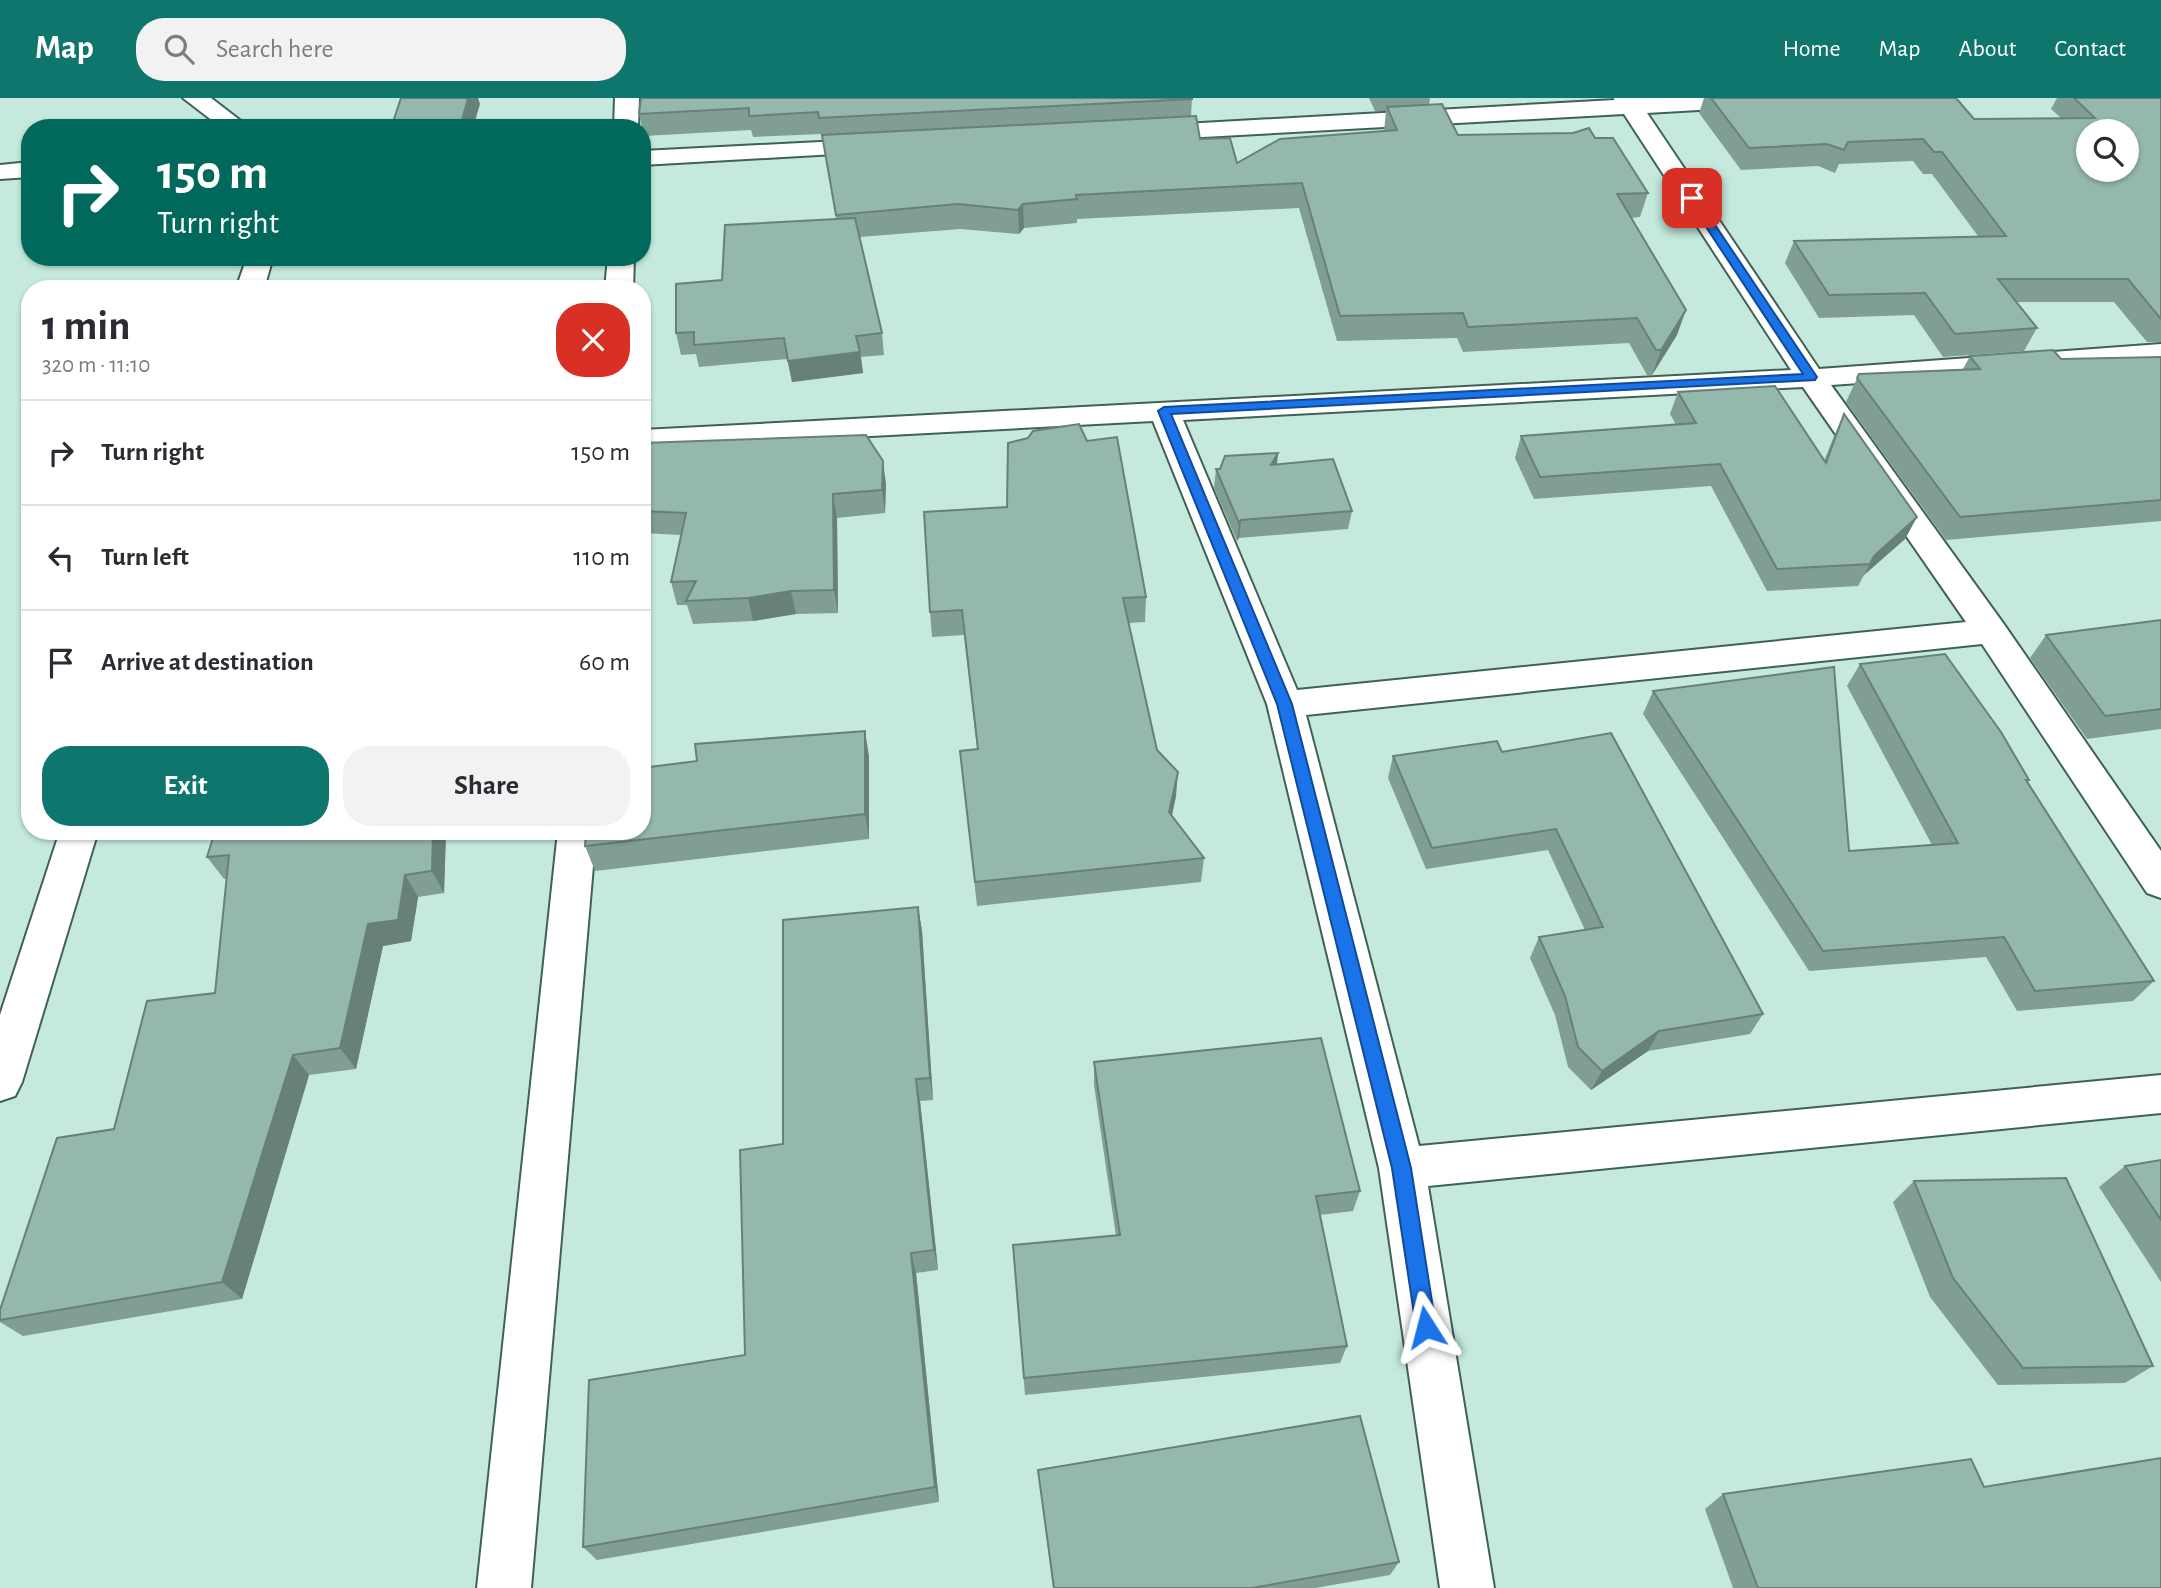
<!DOCTYPE html>
<html lang="en">
<head>
<meta charset="utf-8">
<style>
  body { margin:0; font-family:"Alegreya Sans",sans-serif; background:#f2f2f3; color:#2b2b33; height:100vh; display:flex; flex-direction:column; font-size:26px; white-space:nowrap }
  * { box-sizing:border-box; margin:0 }
  p { font-size:23px; color:#7c7c81 }
  .icon { flex:none; width:38px; height:38px; fill:none; stroke:currentColor; stroke-width:2; stroke-linecap:round; stroke-linejoin:round }
  .map { position:relative; flex:1; overflow:hidden }
  .panel { position:absolute; left:21px; top:182px; width:630px; height:560px; display:flex; flex-direction:column; background:#fff; border-radius:28px; box-shadow:0 2px 5px #0004 }
  .panel>* { flex:none }
  .top-card { position:absolute; left:21px; top:21px; width:630px; height:147px; border-radius:28px; box-shadow:0 2px 5px #0004; background:#00695c; color:#fff; overflow:hidden }
  .tools { position:absolute; left:2076px; top:21px; display:grid; gap:14px }
  .tools a { display:grid; place-items:center; width:63px; height:63px; border-radius:50%; background:#fff; box-shadow:0 2px 5px #0004; font-size:35px }
  .pin { position:absolute; display:grid; place-items:center; width:60px; height:60px; color:#fff; margin:-30px; border-radius:14px; box-shadow:0 4px 10px #0006 }
  .me { position:absolute; width:77px; margin:-38px; rotate:351deg; stroke-linejoin:round; filter:drop-shadow(0 0 5px #0008) }
  .turn { display:flex; align-items:center; gap:24px; height:147px; padding:0 21px; font-size:32px }
  .turn .icon { width:91px; height:91px; stroke-width:2.5 }
  .turn b { display:block; font-size:49px; line-height:60px }
  .round { display:grid; place-items:center; flex:none; width:74px; height:74px; border-radius:28px; background:#f2f2f3 }
  .head { display:flex; align-items:center; justify-content:space-between; height:119px; padding:0 21px }
  h1 { font-size:42px; font-weight:700; line-height:52px }
  .action { display:flex; gap:14px; margin-top:auto; padding:14px 21px }
  .action a { flex:1; height:80px; border-radius:28px; background:#0f766e; color:#fff; font-size:28px; font-weight:700; line-height:80px; text-align:center }
  .action a+a { background:#f2f2f3; color:#2b2b33 }
  ul { padding:0; list-style:none }
  li { display:flex; align-items:center; gap:21px; height:105px; padding:0 21px; border-top:2px solid #e1e1e2 }
  li div { flex:1 }
  li b { display:block; font-size:26px }
  li em { font-style:normal }
  header { display:flex; align-items:center; gap:42px; box-sizing:border-box; height:98px; padding:0 35px; background:#0f766e; color:#fff }
  header strong { font-size:33px }
  nav { display:flex; gap:38px; margin-inline-start:auto; font-size:24px }
  .search { width:490px; height:63px; background:#f2f2f3; display:flex; align-items:center; gap:18px; box-sizing:border-box; padding:0 24px; border-radius:28px; color:#7c7c81; font-size:26px }
  .map>svg:first-child { display:block }
  .lines { fill:none; stroke-linecap:round; stroke-linejoin:round }
  .street-casing { stroke:#406156; stroke-width:4 }
  .street { fill:#fff; fill-rule:evenodd }
  .wall { fill:#809e94 }
  .shaded-wall { fill:#688178 }
  .building { fill:#95b8ac; stroke:#688178; stroke-width:2; fill-rule:evenodd }
  .route { fill:#1a73e8; stroke:#114b97; stroke-width:2 }
</style>
</head>
<body>
<header>
<strong>Map</strong>
<div class="search"><svg class="icon" aria-label="search" viewBox="0 0 24 24"><circle cx="10" cy="10" r="6"/><path d="M15 15l6 6"/></svg>Search here</div>
<nav><a>Home</a><a>Map</a><a>About</a><a>Contact</a></nav>
</header>
<div class="map">
<svg width="2161" height="1490" viewBox="0 0 2161 1490">
  <rect width="100%" height="100%" fill="#c5eadd"/>
  <g class="lines">
    <g class="street-casing">
      <g id="street">
        <polygon points="183,0 211,0 250,30 222,30"/>
        <polygon points="615,0 639,0 638,30 614,30"/>
        <path d="M1613,0H1797L1793,5L1785,7L1647,15L1819,271L2161,246V264L1831,287L2003,525L2161,753V800L2147,795L1982,546L1306,617L1419,1048L2161,977V1015L1428,1088L1494,1490H1440L1379,1070L1267,606L1153,323L642,350V332L1791,272L1624,16L1148,42L1139,40L1136,35L1139,30L1148,28L1615,2ZM1803,289L1966,524L1297,592L1183,322Z"/>
        <polygon points="878,41 887,43 890,48 887,53 642,67 642,53"/>
        <polygon points="30,64 30,79 0,81 0,67"/>
        <polygon points="247,159 273,159 264,191 236,191"/>
        <polygon points="608,159 634,159 633,191 605,191"/>
        <polygon points="60,733 98,733 22,984 15,998 0,1003 0,917"/>
        <polygon points="558,733 596,733 531,1490 477,1490"/>
      </g>
    </g>
    <use href="#street" class="street"/>
  </g>
  <g class="wall">
    <polygon points="641,0 1192,0 1191,19 1200,41 1237,65 1384,33 1386,13 1375,13 1369,0 1430,0 1429,7 1458,37 1595,40 1648,95 1640,119 1631,120 1677,237 1652,277 1647,277 1629,245 1463,254 1457,240 1337,243 1299,110 1077,121 1077,125 1024,130 1019,136 960,131 860,139 882,235 884,257 861,259 863,275 792,284 787,261 699,269 696,256 681,257 676,235 722,182 836,121 823,41 822,41 821,36 753,39 751,32 644,38 639,16"/>
    <polygon points="1704,0 1956,0 1974,21 2061,20 2051,11 2057,0 2161,0 2161,244 2147,244 2114,204 2016,204 2037,230 2024,253 1943,259 1914,217 1819,220 1785,165 1794,143 1978,138 1932,76 1923,76 1913,63 1839,66 1835,75 1818,68 1741,72 1699,15"/>
    <polygon points="1970,258 2061,261 2161,259 2161,423 1946,442 1846,304 1859,276 1963,271"/>
    <polygon points="1678,294 1824,363 1834,338 1844,316 1917,419 1905,441 1864,477 1858,488 1767,493 1711,388 1534,401 1515,360 1521,338 1676,327 1670,316"/>
    <polygon points="642,345 886,386 885,415 837,420 838,515 796,516 753,523 693,526 687,507 677,507 671,484 681,437 642,435"/>
    <polygon points="1278,355 1277,366 1352,413 1348,431 1239,440 1237,443 1214,390 1216,371"/>
    <polygon points="1146,499 1145,524 1129,525 1157,652 1176,698 1172,718 1204,760 1201,784 977,808 960,653 977,651 964,537 932,539 930,514"/>
    <polygon points="2161,522 2161,631 2087,641 2030,560 2046,537"/>
    <polygon points="1860,566 2029,682 2027,685 2154,883 2133,903 2017,913 1986,859 1809,873 1643,616 1653,593 1849,753 1932,747 1847,588"/>
    <polygon points="1502,654 1763,916 1750,936 1648,953 1591,992 1568,969 1555,917 1530,860 1539,839 1585,832 1548,752 1426,771 1388,680 1393,658"/>
    <polygon points="869,658 869,741 595,773 585,748"/>
    <polygon points="215,733 446,733 444,795 418,799 411,843 383,848 356,971 309,977 242,1201 23,1238 0,1224 0,1212 114,1031 215,895 227,781 224,781 207,759"/>
    <polygon points="918,809 922,833 933,1002 920,1003 938,1172 916,1175 939,1404 597,1462 583,1449 745,1257"/>
    <polygon points="1094,964 1360,1093 1353,1113 1320,1117 1347,1248 1340,1265 1025,1297 1013,1147 1116,1138 1094,987"/>
    <polygon points="2161,1062 2161,1184 2099,1089 2125,1068"/>
    <polygon points="1914,1083 2153,1268 2125,1285 1998,1287 1930,1199 1893,1104"/>
    <polygon points="1038,1372 1399,1464 1390,1477 1315,1490 1053,1490"/>
    <polygon points="1984,1389 2161,1490 1733,1490 1705,1411 1723,1396"/>
  </g>
  <g class="shaded-wall">
    <polygon points="468,0 478,0 480,6 473,30 460,30"/>
    <polygon points="1023,106 1024,130 1019,136 1018,112"/>
    <polygon points="1686,212 1677,237 1652,277 1661,252"/>
    <polygon points="860,254 863,275 792,284 788,263"/>
    <polygon points="1278,355 1276,373 1271,367"/>
    <polygon points="883,363 886,386 885,415 882,392"/>
    <polygon points="833,396 837,420 838,515 834,492"/>
    <polygon points="1917,419 1905,441 1864,477 1874,458"/>
    <polygon points="1241,422 1239,440 1237,443 1239,425"/>
    <polygon points="791,493 796,516 753,523 748,500"/>
    <polygon points="865,633 869,658 869,741 865,716"/>
    <polygon points="1178,674 1176,698 1167,738 1169,714"/>
    <polygon points="433,733 446,733 444,795 432,773"/>
    <polygon points="405,777 418,799 411,843 383,848 356,971 340,950 368,826"/>
    <polygon points="918,809 922,833 933,1002 930,980"/>
    <polygon points="1659,933 1648,953 1591,992 1602,973"/>
    <polygon points="293,957 309,977 242,1201 222,1184"/>
    <polygon points="916,981 920,1003 938,1172 934,1152"/>
    <polygon points="911,1155 916,1175 939,1404 935,1389"/>
  </g>
  <g class="building">
    <polygon points="401,0 468,0 460,30 391,30"/>
    <polygon points="641,0 1192,0 1192,1 819,20 818,14 749,18 749,10 639,16"/>
    <path d="M1711,0H1956L1974,21L2095,20L2074,0H2161V221L2128,181H1998L2037,230L1955,236L1925,195L1829,197L1794,143L2006,138L1942,54H1934L1923,41L1848,44L1844,52L1827,46L1749,50ZM2088,33H2126V72H2088Z"/>
    <polygon points="1442,6 1458,37 1573,35 1589,30 1595,40 1613,40 1648,95 1617,96 1686,212 1661,252 1656,252 1637,220 1468,229 1463,215 1340,218 1302,85 1076,97 1077,101 1023,106 1018,112 958,106 836,117 822,37 1196,18 1200,41 1230,40 1237,65 1280,41 1397,32 1387,9"/>
    <polygon points="855,120 882,235 856,238 860,254 788,263 784,240 694,247 694,234 676,235 676,186 722,182 725,127"/>
    <polygon points="2053,252 2061,261 2161,259 2161,402 1960,419 1857,280 1859,276 1980,271 1970,258"/>
    <polygon points="1775,288 1826,365 1844,316 1917,419 1874,458 1870,466 1777,471 1720,366 1540,379 1521,338 1696,325 1678,294"/>
    <polygon points="1079,326 1087,343 1117,339 1146,499 1123,500 1157,652 1178,674 1169,714 1204,760 975,784 960,653 978,651 962,512 930,514 924,414 1007,409 1008,345 1028,340 1033,333"/>
    <polygon points="866,337 883,363 882,392 833,396 834,492 791,493 748,500 686,503 696,483 671,484 686,415 642,413 642,345"/>
    <polygon points="1278,355 1271,367 1333,361 1352,413 1241,422 1239,425 1216,371 1220,371 1225,358"/>
    <polygon points="2161,522 2161,611 2105,618 2046,537"/>
    <polygon points="1945,556 2001,634 2029,682 2026,682 2154,883 2035,893 2004,839 1823,853 1653,593 1834,569 1849,753 1958,745 1860,566"/>
    <polygon points="865,633 865,716 585,748 586,733 642,733 642,670 697,663 695,646"/>
    <polygon points="1611,635 1763,916 1659,933 1602,973 1578,949 1565,898 1539,839 1603,829 1556,731 1432,750 1393,658 1497,643 1502,654"/>
    <polygon points="215,733 433,733 432,773 405,777 398,822 368,826 340,950 293,957 222,1184 0,1222 0,1212 57,1040 114,1031 147,903 215,895 229,757 207,759"/>
    <polygon points="918,809 930,980 916,981 934,1152 911,1155 935,1389 583,1449 589,1282 745,1257 740,1052 783,1046 783,822"/>
    <polygon points="1321,940 1360,1093 1316,1098 1347,1248 1024,1280 1013,1147 1120,1137 1094,964"/>
    <polygon points="2161,1062 2161,1122 2125,1068"/>
    <polygon points="2066,1080 2153,1268 2023,1270 1953,1180 1914,1083"/>
    <polygon points="1360,1318 1399,1464 1252,1490 1054,1490 1038,1372"/>
    <polygon points="2161,1360 2161,1490 1758,1490 1723,1396 1971,1361 1984,1389"/>
  </g>
  <polygon class="route" points="1692,97 1697,100 1817,279 1815,282 1171,316 1292,606 1411,1070 1436,1229 1433,1236 1426,1239 1419,1236 1416,1229 1392,1070 1277,606 1158,313 1164,309 1803,276 1687,100"/>
</svg>
<div class="tools">
<a><svg class="icon" aria-label="search" viewBox="0 0 24 24"><circle cx="10" cy="10" r="6"/><path d="M15 15l6 6"/></svg></a>
</div>
<div class="pin" style="left:1692px;top:100px;background:#d93025"><svg class="icon" aria-label="arrive" viewBox="0 0 24 24"><path d="M6 21V4h12l-3 4 3 4H6"/></svg></div>
<svg class="me" style="left:1426px;top:1229px" viewBox="-20 -20 40 40"><path d="M0-17L14 15 0 8-14 15z" fill="#1a73e8" stroke="#fff" stroke-width="4"/></svg>
<div class="top-card">
<div class="turn"><svg class="icon" aria-label="right" viewBox="0 0 24 24"><path d="M7 20v-9h11M14 6l5 5-5 5"/></svg><div><b>150 m</b>Turn right</div></div>
</div>
<section class="panel">
<div class="head"><div><h1>1 min</h1><p>320 m · 11:10</p></div><a class="round" style="background:#d93025;color:#fff"><svg class="icon" aria-label="close" viewBox="0 0 24 24"><path d="M6 6l12 12M18 6L6 18"/></svg></a></div>
<ul>
<li><svg class="icon" aria-label="right" viewBox="0 0 24 24"><path d="M7 20v-9h11M14 6l5 5-5 5"/></svg><div><b>Turn right</b></div><em>150 m</em></li>
<li><svg class="icon" aria-label="left" viewBox="0 0 24 24"><path d="M17 20v-9H6M10 6l-5 5 5 5"/></svg><div><b>Turn left</b></div><em>110 m</em></li>
<li><svg class="icon" aria-label="arrive" viewBox="0 0 24 24"><path d="M6 21V4h12l-3 4 3 4H6"/></svg><div><b>Arrive at destination</b></div><em>60 m</em></li>
</ul>
<div class="action"><a>Exit</a><a>Share</a></div>
</section>
</div>
</body>
</html>
